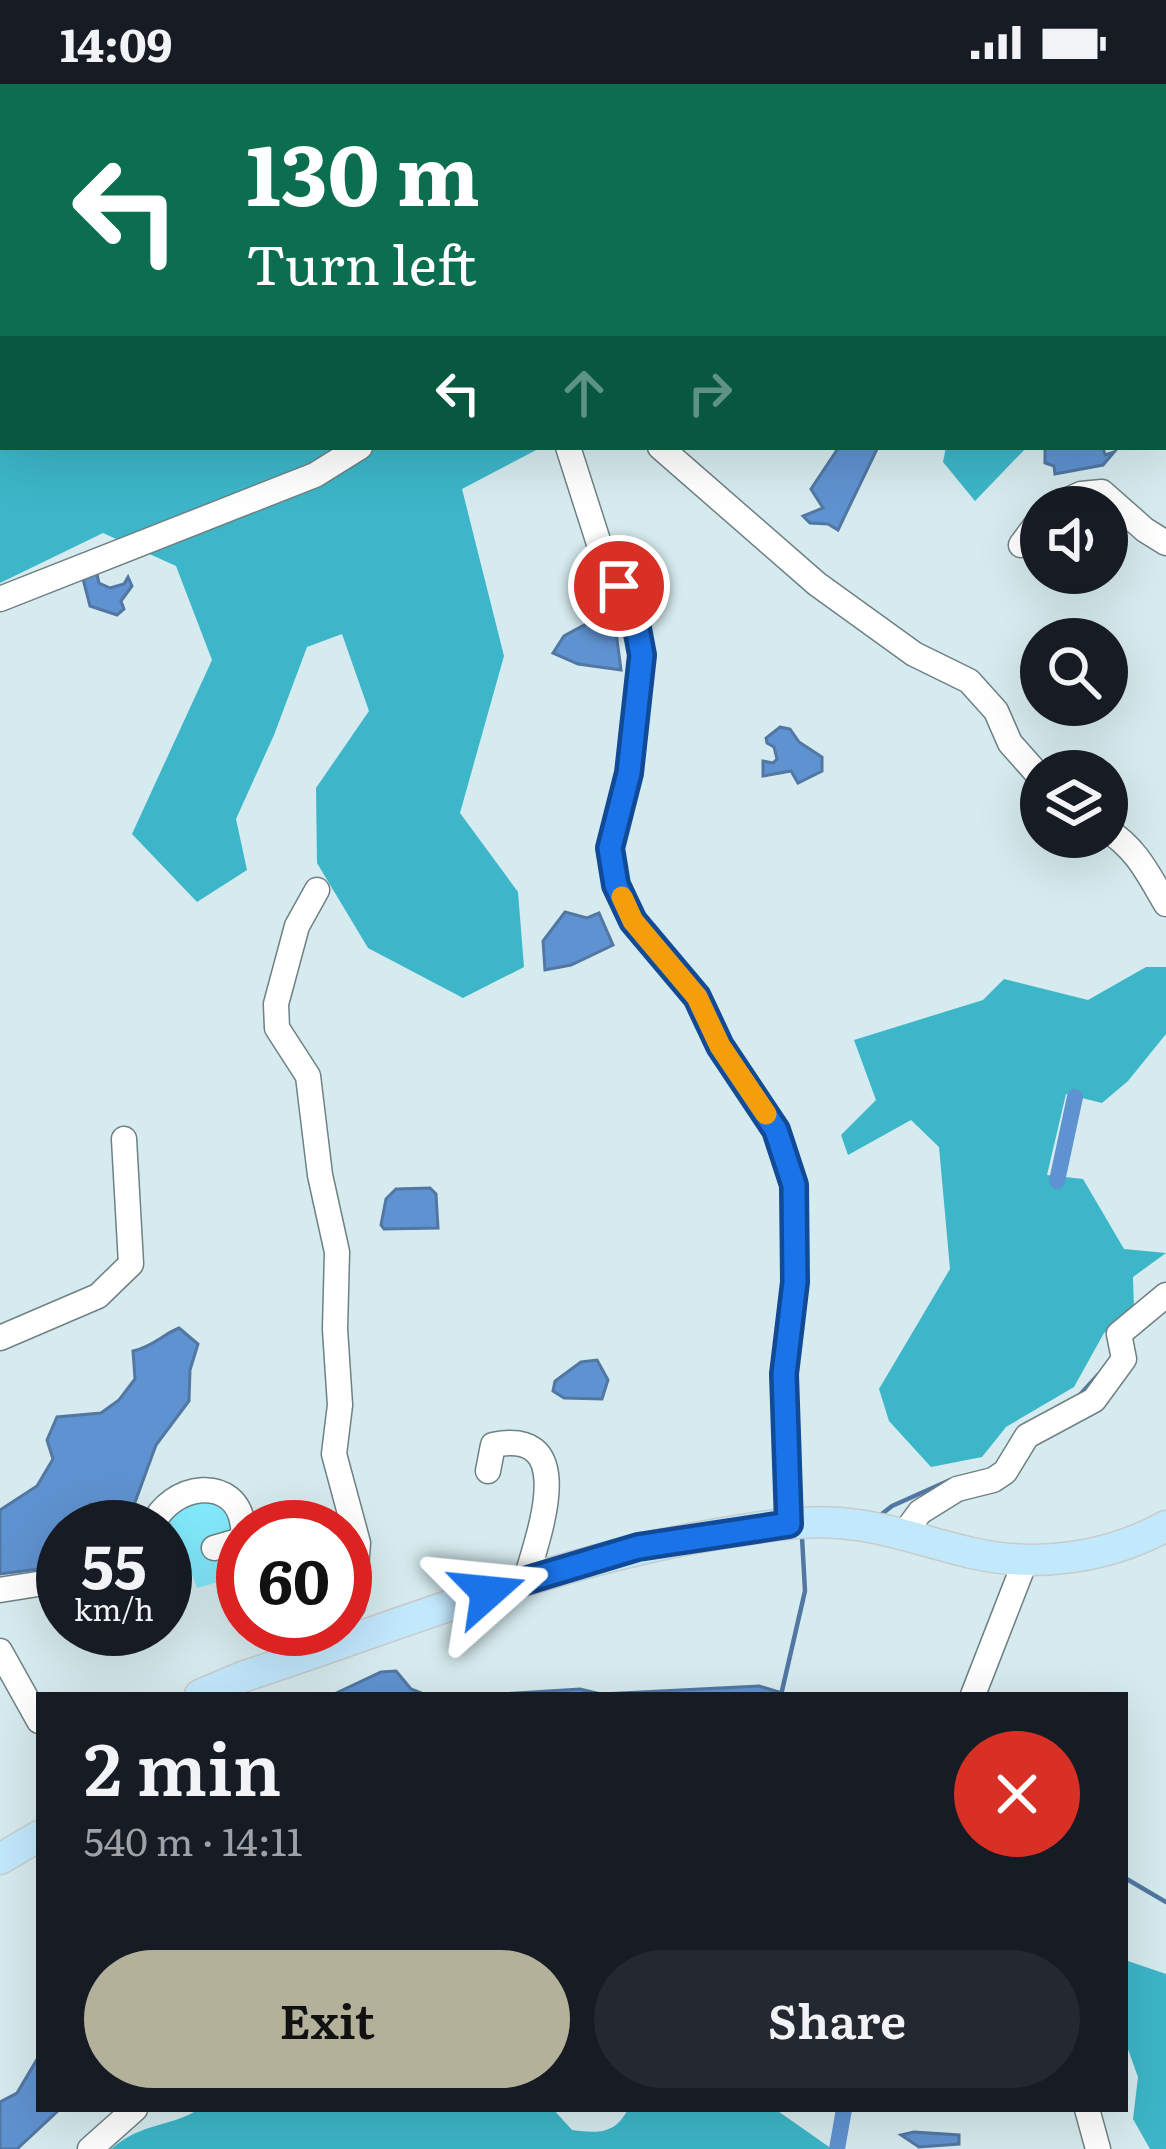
<!DOCTYPE html>
<html lang="en">
<head>
<meta charset="utf-8">
<style>
  body { margin:0; font-family:Literata,serif; background:#242831; color:#f1f3f6; height:100vh; display:flex; flex-direction:column; font-size:45px; white-space:nowrap }
  * { box-sizing:border-box; margin:0 }
  p { font-size:39px; color:#9ea1a6 }
  .icon { flex:none; width:66px; height:66px; fill:none; stroke:currentColor; stroke-width:2; stroke-linecap:round; stroke-linejoin:round }
  .map { position:relative; flex:1; overflow:hidden }
  .side { position:absolute; left:36px; top:1608px; width:1092px; height:420px; display:flex; flex-direction:column; background:#171b24; border-radius:0px; box-shadow:0 12px 48px #0002 }
  .side>* { flex:none }
  .top-card { position:absolute; left:0px; top:0px; width:1167px; height:366px; box-shadow:0 12px 48px #0002; background:#0b6e4f; color:#fff; overflow:hidden }
  .fabs { position:absolute; left:1020px; top:402px; display:grid; gap:24px }
  .fabs a { display:grid; place-items:center; width:108px; height:108px; border-radius:50%; background:#171b24; box-shadow:0 12px 48px #0002; font-size:60px }
  .speed { position:absolute; left:36px; top:1416px; display:flex; gap:24px; font-size:60px; font-weight:700; text-align:center }
  .speed>* { display:grid; place-content:center; width:156px; height:156px; border-radius:50%; background:#171b24; box-shadow:0 12px 48px #0002; line-height:1 }
  .speed small { font-size:30px; font-weight:400 }
  .speed .limit { border:18px solid #d22; background:#fff; color:#111 }
  .pin { position:absolute; display:grid; place-items:center; width:102px; height:102px; color:#fff; margin:-51px; border:6px solid #fff; border-radius:50%; box-shadow:0 3px 12px #0007 }
  .me { position:absolute; width:132px; margin:-66px; rotate:72deg; stroke-linejoin:round; filter:drop-shadow(0 0 9px #0008) }
  .turn { display:flex; align-items:center; gap:42px; height:252px; padding:0 48px; font-size:54px }
  .turn .icon { width:156px; height:156px; stroke-width:2.5 }
  .turn b { display:block; font-size:84px; line-height:102px }
  .lanes { display:flex; align-items:center; height:114px; padding:0 48px; background:#0003; justify-content:center; gap:60px; direction:ltr }
  .lanes .off { opacity:.35 }
  .round { display:grid; place-items:center; flex:none; width:126px; height:126px; border-radius:63px; background:#242831 }
  .head { display:flex; align-items:center; justify-content:space-between; height:204px; padding:0 48px }
  h1 { font-size:72px; font-weight:600; line-height:90px }
  .cta { display:flex; gap:24px; margin-top:auto; padding:24px 48px }
  .cta a { flex:1; height:138px; border-radius:72px; background:#b4b19b; color:#111; font-size:48px; font-weight:600; line-height:138px; text-align:center }
  .cta a+a { background:#242831; color:#f1f3f6 }
  .status { display:flex; justify-content:space-between; align-items:center; height:84px; padding:0 60px; background:#171b24; direction:ltr }
  .status svg { height:33px; fill:currentColor }
  .map>svg:first-child { display:block }
  .green { fill:#81e9fb }
  .forest { fill:#3cb6c8 }
  .water { fill:#5f92d0; stroke:#5177a2; stroke-width:3 }
  .lines { fill:none; stroke-linecap:round; stroke-linejoin:round }
  .stream { stroke:#5177a2; stroke-width:4.5 }
  .canal { stroke:#5f92d0; stroke-width:16 }
  .minor-casing { stroke:#6e8184; stroke-width:27 }
  .major-casing { stroke:#c9cbcb; stroke-width:33 }
  .path { stroke:#9dadb0; stroke-width:3; stroke-dasharray:9 6; stroke-linecap:butt }
  .minor { stroke:#fff; stroke-width:24 }
  .major { stroke:#c2e8fc; stroke-width:30 }
  .route-casing { stroke:#114b97; stroke-width:30 }
  .route { stroke:#1a73e8; stroke-width:21 }
  .slow { stroke:#f59e0b; stroke-width:21 }
</style>
</head>
<body>
<div class="status"><b>14:09</b><svg viewBox="0 0 49 12"><path d="M0 12V9h3v3zM5 12V6h3v6zM10 12V3h3v9zM15 12V0h3v12zM26 1h20v11H26zM47 4h2v5h-2z"/></svg></div>
<div class="map">
<svg width="1166" height="2065" viewBox="0 0 1166 2065">
  <rect width="100%" height="100%" fill="#d6ebef"/>
  <path class="green" d="M173,1414C207,1418 245,1414 266,1443H243V1491L197,1504L188,1480L165,1484V1443Z"/>
  <g class="forest">
    <polygon points="0,0 1166,0 1166,130 1164,3 3,3 3,363 542,363 462,405 504,572 460,729 518,808 524,883 463,914 368,864 317,779 316,704 369,627 342,550 307,563 274,651 236,735 247,786 197,818 132,750 212,576 176,482 103,449 0,499"/>
    <polygon points="946,363 1027,363 975,417 943,378"/>
    <polygon points="1146,883 1166,883 1166,950 1128,997 1102,1019 1066,1010 1047,1091 1083,1095 1124,1165 1166,1169 1133,1193 1134,1226 1104,1249 1074,1303 1006,1343 982,1373 931,1383 889,1337 879,1305 950,1185 939,1063 911,1036 848,1071 841,1051 876,1016 854,956 983,916 1004,895 1088,916"/>
    <polygon points="1125,1876 1166,1890 1166,2065 1150,2065 1133,2035 1138,1993 1125,1957"/>
    <path d="M199,2025H553L572,2046C598,2049 615,2051 628,2025H775L832,2065H111C144,2037 170,2044 199,2025Z"/>
  </g>
  <g class="water">
    <polygon points="839,363 878,363 838,446 828,440 810,439 803,432 823,424 811,405"/>
    <polygon points="1045,363 1103,363 1105,371 1114,368 1103,381 1055,390 1054,382 1045,379"/>
    <polygon points="97,490 99,499 110,504 124,500 128,493 132,502 121,517 124,525 117,531 90,522 83,495"/>
    <polygon points="586,540 616,548 621,586 578,580 553,569 564,552"/>
    <polygon points="780,643 790,645 799,658 822,673 822,687 798,699 791,687 763,692 763,677 773,679 777,675 774,663 767,659 766,654"/>
    <polygon points="565,828 587,834 599,829 613,861 571,881 545,886 543,857"/>
    <polygon points="430,1104 436,1110 438,1144 384,1145 381,1141 386,1115 396,1105"/>
    <path d="M179,1244L198,1260L190,1286L189,1317L156,1361L126,1443H63V1482L0,1490V1426L37,1402L53,1375L47,1356L57,1333L101,1329L119,1316L135,1295L133,1267C152,1263 162,1251 179,1244Z"/>
    <polygon points="597,1276 608,1296 602,1315 564,1314 553,1307 555,1297 581,1278"/>
    <polygon points="396,1587 411,1605 426,1611 332,1611 381,1588"/>
    <polygon points="759,1602 789,1611 482,1611 580,1605 601,1610"/>
    <polygon points="39,1972 39,2025 60,2025 17,2065 0,2065 0,2018 17,2009"/>
    <polygon points="914,2048 959,2051 959,2060 919,2063 901,2051"/>
  </g>
  <g class="lines">
    <g class="stream">
      <polyline points="1078,1313 1098,1291"/>
      <polyline points="878,1433 892,1422 948,1397"/>
      <polyline points="781,1611 805,1507 802,1453"/>
      <polyline points="1125,1794 1166,1818"/>
    </g>
    <g class="canal">
      <polyline points="1057,1097 1075,1013"/>
      <polyline points="837,2065 844,2025"/>
    </g>
    <g class="minor-casing">
      <g id="minor">
        <polyline points="568,363 601,466 636,539 642,571 629,689 610,764 616,801 633,837 697,913 720,962 776,1046 793,1101 795,1198 783,1290 789,1440"/>
        <polyline points="660,363 817,500 914,570 969,597 996,627 1010,659 1041,694"/>
        <polyline points="1053,423 1081,410 1102,408 1145,446 1166,459"/>
        <polyline points="1021,461 1041,434"/>
        <polyline points="0,515 315,391 360,363"/>
        <path d="M1107,746C1137,765 1148,790 1166,820"/>
        <polyline points="317,806 297,842 276,920 277,944 308,992 320,1091 337,1168 335,1245 340,1321 334,1370 358,1459 353,1522 345,1533"/>
        <polyline points="0,1254 98,1212 131,1180 124,1055"/>
        <path d="M488,1387L493,1361C580,1343 538,1452 526,1495"/>
        <path d="M152,1443C169,1399 238,1389 243,1443"/>
        <polyline points="903,1451 920,1428 957,1405 993,1396 1005,1388 1027,1352 1094,1316 1124,1275 1119,1250 1166,1211"/>
        <polyline points="214,1464 241,1456 243,1449"/>
        <polyline points="0,1506 63,1496"/>
        <polyline points="0,1567 39,1637"/>
        <polyline points="295,1575 292,1554 321,1545"/>
        <polyline points="973,1611 1026,1475"/>
        <polyline points="1087,2025 1098,2065"/>
        <polyline points="90,2065 135,2025"/>
      </g>
    </g>
    <g class="major-casing">
      <g id="major">
        <path d="M200,1611L242,1593C398,1542 550,1478 712,1451C754,1444 796,1436 839,1439C884,1442 928,1459 972,1469C1037,1484 1108,1474 1166,1442"/>
        <polyline points="0,1775 39,1752"/>
      </g>
    </g>
    <polyline class="path" points="165,1479 192,1471"/>
    <use href="#minor" class="minor"/>
    <use href="#major" class="major"/>
  </g>
  <g class="lines">
    <g class="route-casing">
      <polyline id="route" points="488,1508 638,1463 789,1440 784,1290 795,1198 794,1101 776,1046 720,962 697,913 633,837 616,801 610,764 629,689 642,571 636,539 619,502"/>
    </g>
    <use href="#route" class="route"/>
    <polyline class="slow" points="622,813 633,837 697,913 720,962 766,1030"/>
  </g>
</svg>
<div class="fabs">
<a><svg class="icon" aria-label="sound" viewBox="0 0 24 24"><path d="M4 9h4l5-4v14l-5-4H4zM17 9q2 3 0 6"/></svg></a>
<a><svg class="icon" aria-label="search" viewBox="0 0 24 24"><circle cx="10" cy="10" r="6"/><path d="M15 15l6 6"/></svg></a>
<a><svg class="icon" aria-label="layers" viewBox="0 0 24 24"><path d="M12 4l9 5-9 5-9-5zM3 14l9 5 9-5"/></svg></a>
</div>
<div class="speed"><div>55<small>km/h</small></div><div class="limit">60</div></div>
<div class="pin" style="left:619px;top:502px;background:#d93025"><svg class="icon" aria-label="arrive" viewBox="0 0 24 24"><path d="M6 21V4h12l-3 4 3 4H6"/></svg></div>
<svg class="me" style="left:488px;top:1508px" viewBox="-20 -20 40 40"><path d="M0-17L14 15 0 8-14 15z" fill="#1a73e8" stroke="#fff" stroke-width="4"/></svg>
<div class="top-card">
<div class="turn"><svg class="icon" aria-label="left" viewBox="0 0 24 24"><path d="M17 20v-9H6M10 6l-5 5 5 5"/></svg><div><b>130 m</b>Turn left</div></div>
<div class="lanes"><svg class="icon" aria-label="left" viewBox="0 0 24 24"><path d="M17 20v-9H6M10 6l-5 5 5 5"/></svg><svg class="icon off" aria-label="ahead" viewBox="0 0 24 24"><path d="M12 20V5M6 11l6-6 6 6"/></svg><svg class="icon off" aria-label="right" viewBox="0 0 24 24"><path d="M7 20v-9h11M14 6l5 5-5 5"/></svg></div>
</div>
<section class="side">
<div class="head"><div><h1>2 min</h1><p>540 m · 14:11</p></div><a class="round" style="background:#d93025;color:#fff"><svg class="icon" aria-label="close" viewBox="0 0 24 24"><path d="M6 6l12 12M18 6L6 18"/></svg></a></div>
<div class="cta"><a>Exit</a><a>Share</a></div>
</section>
</div>
</body>
</html>
